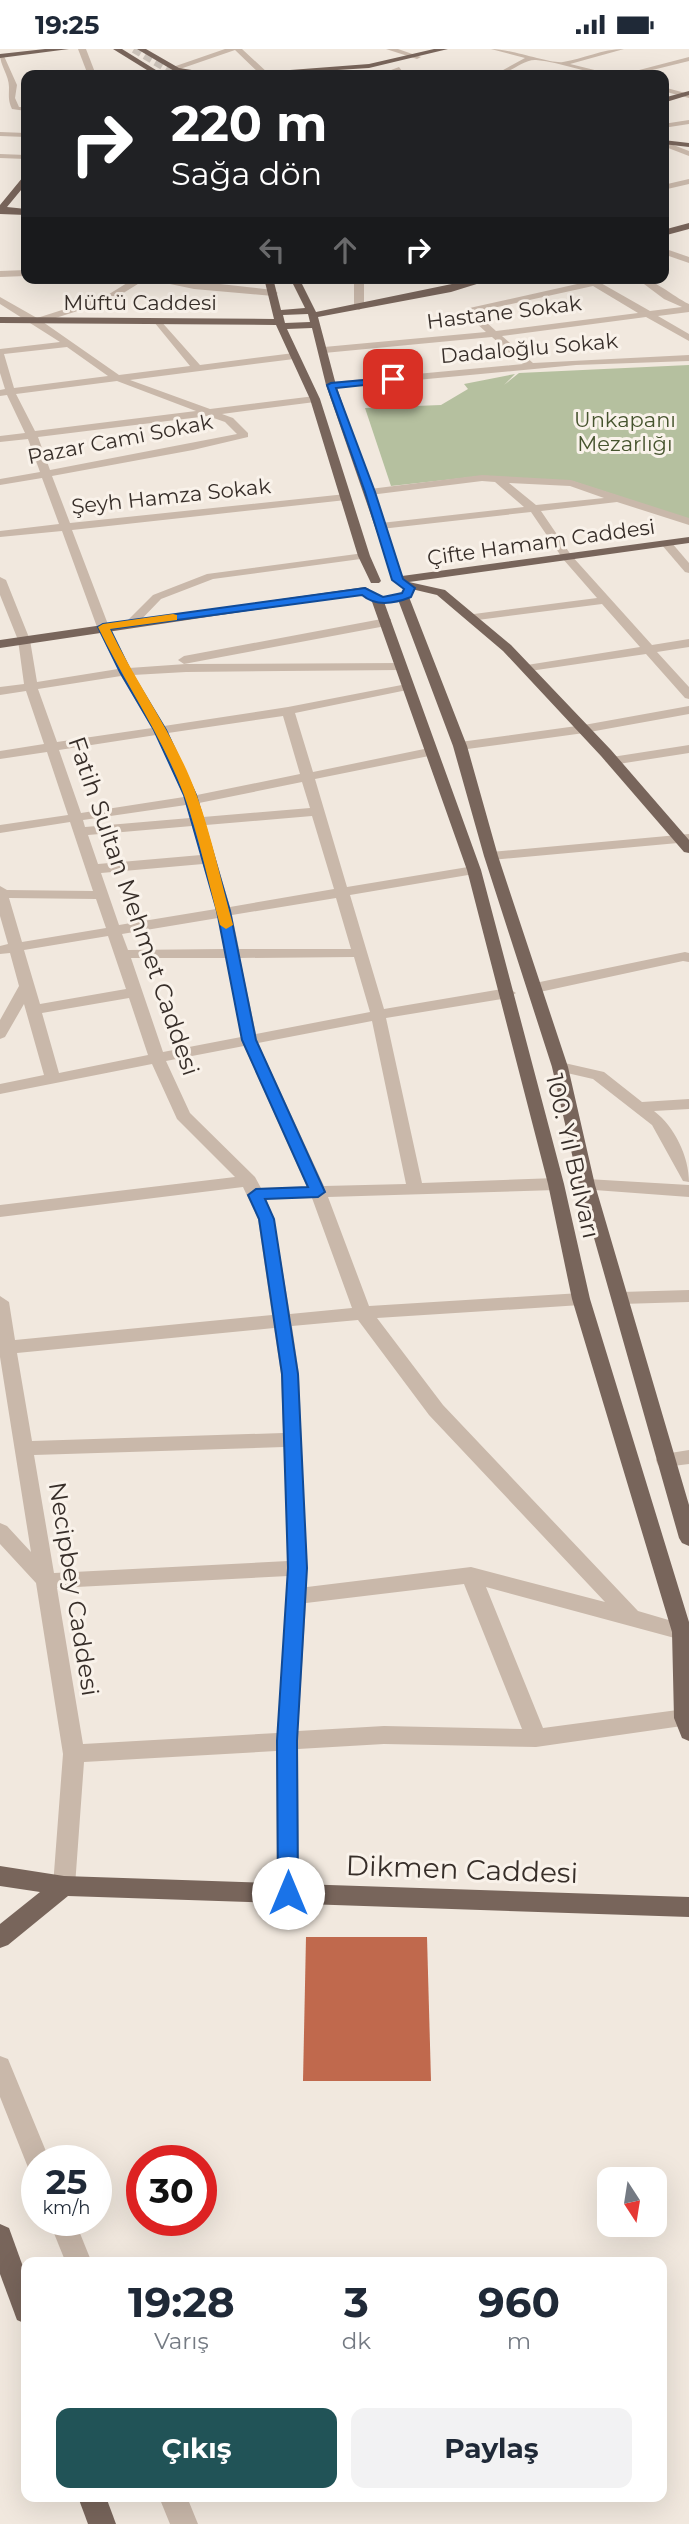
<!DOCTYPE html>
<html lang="tr">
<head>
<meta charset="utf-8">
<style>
  body { margin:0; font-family:Montserrat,sans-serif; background:#f2f2f3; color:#1f2937; height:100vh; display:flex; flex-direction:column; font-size:26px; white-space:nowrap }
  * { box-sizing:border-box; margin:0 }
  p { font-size:23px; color:#747a83 }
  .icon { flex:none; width:38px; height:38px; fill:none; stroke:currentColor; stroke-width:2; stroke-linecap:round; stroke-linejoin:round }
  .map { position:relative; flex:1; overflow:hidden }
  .side { position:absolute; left:21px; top:2208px; width:646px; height:245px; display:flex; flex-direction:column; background:#fff; border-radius:14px; box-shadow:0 7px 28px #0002 }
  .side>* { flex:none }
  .top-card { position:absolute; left:21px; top:21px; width:648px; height:214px; border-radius:14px; box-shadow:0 7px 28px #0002; background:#202124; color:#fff; overflow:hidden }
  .needle { width:46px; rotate:168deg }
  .controls { position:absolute; left:597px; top:2118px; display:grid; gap:14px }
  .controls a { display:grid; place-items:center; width:70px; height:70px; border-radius:14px; background:#fff; box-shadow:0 7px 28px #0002; font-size:35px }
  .speed { position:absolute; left:21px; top:2096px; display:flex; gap:14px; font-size:35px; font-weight:700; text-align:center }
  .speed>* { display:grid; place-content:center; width:91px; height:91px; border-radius:50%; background:#fff; box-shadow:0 7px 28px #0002; line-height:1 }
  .speed small { font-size:18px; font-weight:400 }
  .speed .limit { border:10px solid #d22; background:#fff; color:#111 }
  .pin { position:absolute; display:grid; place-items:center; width:60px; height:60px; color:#fff; margin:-30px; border-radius:14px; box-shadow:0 4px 10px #0006 }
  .me { position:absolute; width:77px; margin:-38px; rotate:0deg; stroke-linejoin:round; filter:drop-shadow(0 0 5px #0008) }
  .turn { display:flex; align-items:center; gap:24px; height:147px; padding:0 35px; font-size:32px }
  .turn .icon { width:91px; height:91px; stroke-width:2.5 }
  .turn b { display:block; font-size:49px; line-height:60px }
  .lanes { display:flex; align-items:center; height:66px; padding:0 35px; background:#0003; justify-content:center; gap:35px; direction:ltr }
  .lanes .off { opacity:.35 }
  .eta { display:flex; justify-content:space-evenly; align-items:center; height:119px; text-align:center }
  .eta b { font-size:42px; font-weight:700; line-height:49px }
  .primary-button { display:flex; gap:14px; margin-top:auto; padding:14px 35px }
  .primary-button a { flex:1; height:80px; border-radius:14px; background:#215357; color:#fff; font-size:28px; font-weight:700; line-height:80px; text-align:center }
  .primary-button a+a { background:#f2f2f3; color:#1f2937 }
  .status { display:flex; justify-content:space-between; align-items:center; height:49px; padding:0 35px; background:#fff; direction:ltr }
  .status svg { height:19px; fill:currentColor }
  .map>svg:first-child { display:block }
  .green { fill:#b5c09f }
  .building { fill:#c0694d }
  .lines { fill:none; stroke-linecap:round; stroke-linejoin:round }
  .major-tunnel { stroke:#ccc3ba; stroke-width:8; stroke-dasharray:8 4.5; stroke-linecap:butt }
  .minor { fill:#c9b8aa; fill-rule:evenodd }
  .major { fill:#78655b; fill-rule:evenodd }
  .route { fill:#1a73e8; stroke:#114b97; stroke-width:2 }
  .slow { fill:#f59e0b }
  .labels { text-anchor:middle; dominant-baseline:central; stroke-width:6; stroke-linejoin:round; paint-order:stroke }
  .far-street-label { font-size:21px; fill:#372e29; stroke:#f9f2ea }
  .far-park-label { font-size:21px; fill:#46542e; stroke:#f9f2ea }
  .street-label { font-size:24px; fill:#372e29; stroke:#f9f2ea }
  .near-street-label { font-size:28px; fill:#372e29; stroke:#f9f2ea }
</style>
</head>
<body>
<div class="status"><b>19:25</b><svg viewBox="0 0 49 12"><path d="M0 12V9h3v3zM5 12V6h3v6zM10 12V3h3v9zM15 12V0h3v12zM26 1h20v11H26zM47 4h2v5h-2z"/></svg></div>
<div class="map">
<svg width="689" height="2475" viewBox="0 0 689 2475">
  <rect width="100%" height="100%" fill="#f1e8de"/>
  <polygon class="green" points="689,316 689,470 572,432 481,427 391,437 365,359 441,356 468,340 464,335 515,325 504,336 519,324"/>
  <polygon class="building" points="306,1888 427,1888 431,2032 303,2032"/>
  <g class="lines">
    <polyline class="major-tunnel" points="134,0 178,26"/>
    <g class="minor">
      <polygon points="78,0 86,0 96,26 88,26"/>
      <polygon points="225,0 242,0 268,24 261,26 235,1 177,21 170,19"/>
      <polygon points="386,0 398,0 421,8 417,10"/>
      <path d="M491,0C512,0 550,15 563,13C583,10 602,0 624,0L570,15L615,26C588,26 563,13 536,11C522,10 510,26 494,26L525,9Z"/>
      <path d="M0,5L4,7L17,36L15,49L19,58H26V62L12,60C8,51 9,48 9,38C9,26 0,17 0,5Z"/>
      <polygon points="689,8 689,12 632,26 620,26"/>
      <polygon points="399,18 402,22 388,26 378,26"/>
      <polygon points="663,38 689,45 689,49 663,42"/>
      <polygon points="689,71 689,75 663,79 663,75"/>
      <polygon points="0,83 26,84 26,88 0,87"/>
      <polygon points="663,92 689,102 689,107 663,97"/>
      <polygon points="0,105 26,106 26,110 0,109"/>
      <polygon points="689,130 689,135 663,141 663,136"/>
      <polygon points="663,199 689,208 689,214 663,205"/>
      <polygon points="26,221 26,227 0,228 0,222"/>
      <path d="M135,229H166L273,241L278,244L273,247L194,240L146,230L112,251L43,273L119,326L190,317L154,273L159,270L200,316L294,304L299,307L294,310L130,331L210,360L315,347L320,350L315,353L222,365L233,369L248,384V388L193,401L52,427L70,474L346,445L351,448L346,451L72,481L109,578L129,619L186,615L404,614V620L400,621L186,623L133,626L164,677L288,658L412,634V640L295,664L313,723L429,699L436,703L429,707L315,730L347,838L474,817L481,821L474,825L350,846L384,960L508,939L516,944L508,949L386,969L422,1134L556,1129L564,1135L556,1141L328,1148L369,1257L581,1244L587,1246L590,1250L587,1254L581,1256L377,1269L443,1356L638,1562L689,1577V1589L682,1591L486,1538L543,1679L685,1660L689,1662V1676L536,1698L384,1695L298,1700L299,1844L296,1851L288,1854L280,1851L277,1844L276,1702L84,1713L75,1837L72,1844L64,1847L56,1844L53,1837L63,1705L36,1534L0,1495V1474L7,1477L31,1503L0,1308V1247L9,1253L15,1291L272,1266L258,1170L243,1138L0,1168V1156L235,1128L177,1070L152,1015L0,1045V1035L44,1026L24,955L5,988L0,990V971L19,937L10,904L0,905V897L8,895L0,867V837L7,841L93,842L70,773L0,784V776L68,766L47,703L0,710V702L44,695L26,642L0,646V638L24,635L18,591L0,546V528L6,531L30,591L37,633L118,620L97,578L62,482L0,488V482L59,475L42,429L0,436V430L40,423L28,390L0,393V387L25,384L7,346L0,347V341L5,340L0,324V300L60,293L0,255V248L37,269L106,247ZM67,298L108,327L14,339L4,305ZM117,332L196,362L35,382L16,345ZM208,367L225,373L237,385L50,421L38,388ZM121,627L152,679L57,693L38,640ZM283,667L300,725L197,746L168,684ZM156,686L184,748L81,764L59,701ZM302,733L310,759L203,768L199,754ZM186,756L190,769L85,778L83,771ZM312,767L334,840L230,858L206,776ZM192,777L201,806L98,815L88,786ZM203,815L216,860L119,876L101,824ZM9,849L96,850L106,879L22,893ZM336,849L351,900H239L232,866ZM218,869L224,900L128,901L122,885ZM108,887L126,940L40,955L24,901ZM354,908L370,963L256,985L240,909ZM131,909H226L241,988L163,1003ZM129,949L148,1006L59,1024L42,964ZM372,972L406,1135L324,1137L258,994ZM244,997L307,1138L261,1139L255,1128L190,1064L166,1012ZM312,1149L352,1259L290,1265L274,1170L266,1150ZM358,1271L429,1366L605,1553L471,1518L307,1538L299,1325L292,1277ZM274,1279L281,1325L283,1384L32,1392L17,1304ZM284,1398L288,1512L54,1524L34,1406ZM288,1527L277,1684L83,1695L57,1539ZM464,1535L522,1680L384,1677L298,1682L306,1554Z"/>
      <polygon points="354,229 364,229 364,258 359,261 354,258"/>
      <path d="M583,229H592L650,262L682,258L664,250L636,229C654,229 672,247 689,255V263L658,267L689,285V292L646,268L502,287L533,314L689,306V312L576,316L331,339L326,336L331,333L523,315L492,288L324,304L319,301L324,298L486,283L465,264V260L586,233ZM593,237L638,264L496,282L475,263Z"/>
      <path d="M482,426L571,431L689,469V476L617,453L541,462L571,506L652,596L689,590V598L657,603L689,638V650L685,649L646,605L523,623V617L527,616L640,598L602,555L470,572V566L474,565L597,549L563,510L531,463L381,480L375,477L381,474L524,458L495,433L482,432L370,446L365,443L370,440ZM509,434L570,437L604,449L536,456Z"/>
      <polygon points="667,492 671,493 689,514 689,524 685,523 661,495"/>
      <polygon points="364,504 370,507 368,509 213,530 161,550 135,577 125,574 153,546 207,525"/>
      <polygon points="387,569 391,570 391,576 184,615 178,611 184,607"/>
      <polygon points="689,657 689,665 584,684 460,701 453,697 460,693 584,676"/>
      <polygon points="689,696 689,704 612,716 605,712 612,708"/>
      <polygon points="689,785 689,793 491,811 484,807 491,803"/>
      <polygon points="685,903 689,904 689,913 683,912 535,944 527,939 535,934"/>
      <path d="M560,1013L604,1023L642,1053L689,1050V1060L654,1062C675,1078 689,1108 689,1133L683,1132L652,1076L593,1030L554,1021L552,1018Z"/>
      <polygon points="587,1130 689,1136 689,1148 581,1140 579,1136 581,1132"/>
      <polygon points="689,1241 689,1253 621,1255 612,1249 621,1243"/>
      <polygon points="689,1401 689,1415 665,1418 658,1416 656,1411 658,1406"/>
      <polygon points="0,2007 8,2010 50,2112 37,2112 37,2124 29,2121 0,2048"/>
      <polygon points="49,2172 75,2172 92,2214 66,2214"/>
      <polygon points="159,2448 187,2448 198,2475 170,2475"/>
    </g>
    <g class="major">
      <polygon points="45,0 69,0 0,9 0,5"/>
      <polygon points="113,0 122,0 164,26 155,26"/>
      <polygon points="137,0 146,0 179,19 224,26 369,15 434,0 448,0 369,19 258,26 181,26"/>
      <polygon points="689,42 689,46 663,54 663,49"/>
      <polygon points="663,91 689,94 689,98 663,95"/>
      <polygon points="23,128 26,128 26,135 7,158 26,160 26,166 0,165 0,156"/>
      <polygon points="689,174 689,180 663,187 663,181"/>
      <path d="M264,229H273L281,261L305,259L290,229H299L316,263L481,229H496L451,243L318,268L336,336L402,527L689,488V494L409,533L445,541L511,596L611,701L689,791V804L684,803L601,707L503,602L437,546L403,538V534L394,533L326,336L312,279L287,280L320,350L370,507L381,532L379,534H371L358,507L310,350L276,276L0,274V268L274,270ZM308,265L310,273L285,274L283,266Z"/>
      <polygon points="365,538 369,540 369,544 0,599 0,591"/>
      <polygon points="403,544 409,548 467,697 498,807 568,1018 595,1136 689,1456 689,1497 682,1494 679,1489 579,1136 552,1018 484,807 453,697 397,548"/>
      <polygon points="373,547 383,550 481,821 564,1135 590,1250 689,1573 689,1692 682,1689 674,1669 672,1583 572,1250 548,1135 467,821 371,550"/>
      <polygon points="0,1817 64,1827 689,1848 689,1868 68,1847 8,1896 0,1899 0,1875 40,1843 0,1837"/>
      <polygon points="0,2175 9,2179 26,2226 26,2275 17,2271 0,2225"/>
      <polygon points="78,2448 106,2448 116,2475 88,2475"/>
    </g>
  </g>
  <path class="route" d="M396,328V332L393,333L336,339L375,443L403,530L415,539L411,548C396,554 376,558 362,546L110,580L131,623L166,681L196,746L230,862L256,991L325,1143L318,1148L265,1150L274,1170L298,1325L307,1519L297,1692L298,1844L295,1851L288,1853L281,1851L278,1844L277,1692L288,1519L282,1325L259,1170L248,1146L256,1140L308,1138L242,991L217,862L184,746L154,681L120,623L98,578L103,575L365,539L383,548L402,544L404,540L392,531L365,443L327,336L331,334Z"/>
  <path class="slow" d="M173,565L177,566V571L110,580C137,636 176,688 197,747C212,788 221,833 233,876L226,880L220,876C208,833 199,787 184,746C162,687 125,634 98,578L103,575Z"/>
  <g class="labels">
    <g class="far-street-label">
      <text x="140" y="253">Müftü Caddesi</text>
      <text transform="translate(504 263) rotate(-7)">Hastane Sokak</text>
      <text transform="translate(529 299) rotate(-5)">Dadaloğlu Sokak</text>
      <text transform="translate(120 390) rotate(-11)">Pazar Cami Sokak</text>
      <text transform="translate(171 447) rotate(-6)">Şeyh Hamza Sokak</text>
      <text transform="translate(541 493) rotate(-8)">Çifte Hamam Caddesi</text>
    </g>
    <g class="far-park-label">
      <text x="625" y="370">Unkapanı<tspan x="625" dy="24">Mezarlığı</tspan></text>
    </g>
    <g class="street-label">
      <text transform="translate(134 857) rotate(71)">Fatih Sultan Mehmet Caddesi</text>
      <text transform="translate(573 1107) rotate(77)">100. Yıl Bulvarı</text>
      <text transform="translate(74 1540) rotate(81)">Necipbey Caddesi</text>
    </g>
    <g class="near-street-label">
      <text transform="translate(462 1820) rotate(2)">Dikmen Caddesi</text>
    </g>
  </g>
</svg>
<div class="controls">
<a><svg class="needle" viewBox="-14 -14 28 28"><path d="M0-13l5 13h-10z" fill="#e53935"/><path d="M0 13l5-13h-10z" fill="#747a83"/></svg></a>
</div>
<div class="speed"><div>25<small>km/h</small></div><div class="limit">30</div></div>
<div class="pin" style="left:393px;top:330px;background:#d93025"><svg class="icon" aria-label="arrive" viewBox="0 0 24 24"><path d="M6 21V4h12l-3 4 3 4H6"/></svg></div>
<svg class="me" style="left:288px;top:1844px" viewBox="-20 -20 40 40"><circle r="19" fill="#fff"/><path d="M0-13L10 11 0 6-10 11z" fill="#1a73e8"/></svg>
<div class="top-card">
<div class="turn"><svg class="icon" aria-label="right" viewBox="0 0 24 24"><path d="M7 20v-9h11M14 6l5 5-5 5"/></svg><div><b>220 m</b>Sağa dön</div></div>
<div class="lanes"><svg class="icon off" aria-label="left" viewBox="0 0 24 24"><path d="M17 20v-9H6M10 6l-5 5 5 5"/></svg><svg class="icon off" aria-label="ahead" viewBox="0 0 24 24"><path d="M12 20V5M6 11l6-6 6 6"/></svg><svg class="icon" aria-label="right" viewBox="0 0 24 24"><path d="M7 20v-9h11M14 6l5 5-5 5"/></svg></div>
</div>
<section class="side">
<div class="eta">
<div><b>19:28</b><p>Varış</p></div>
<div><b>3</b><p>dk</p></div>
<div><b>960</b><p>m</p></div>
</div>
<div class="primary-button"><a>Çıkış</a><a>Paylaş</a></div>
</section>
</div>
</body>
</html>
